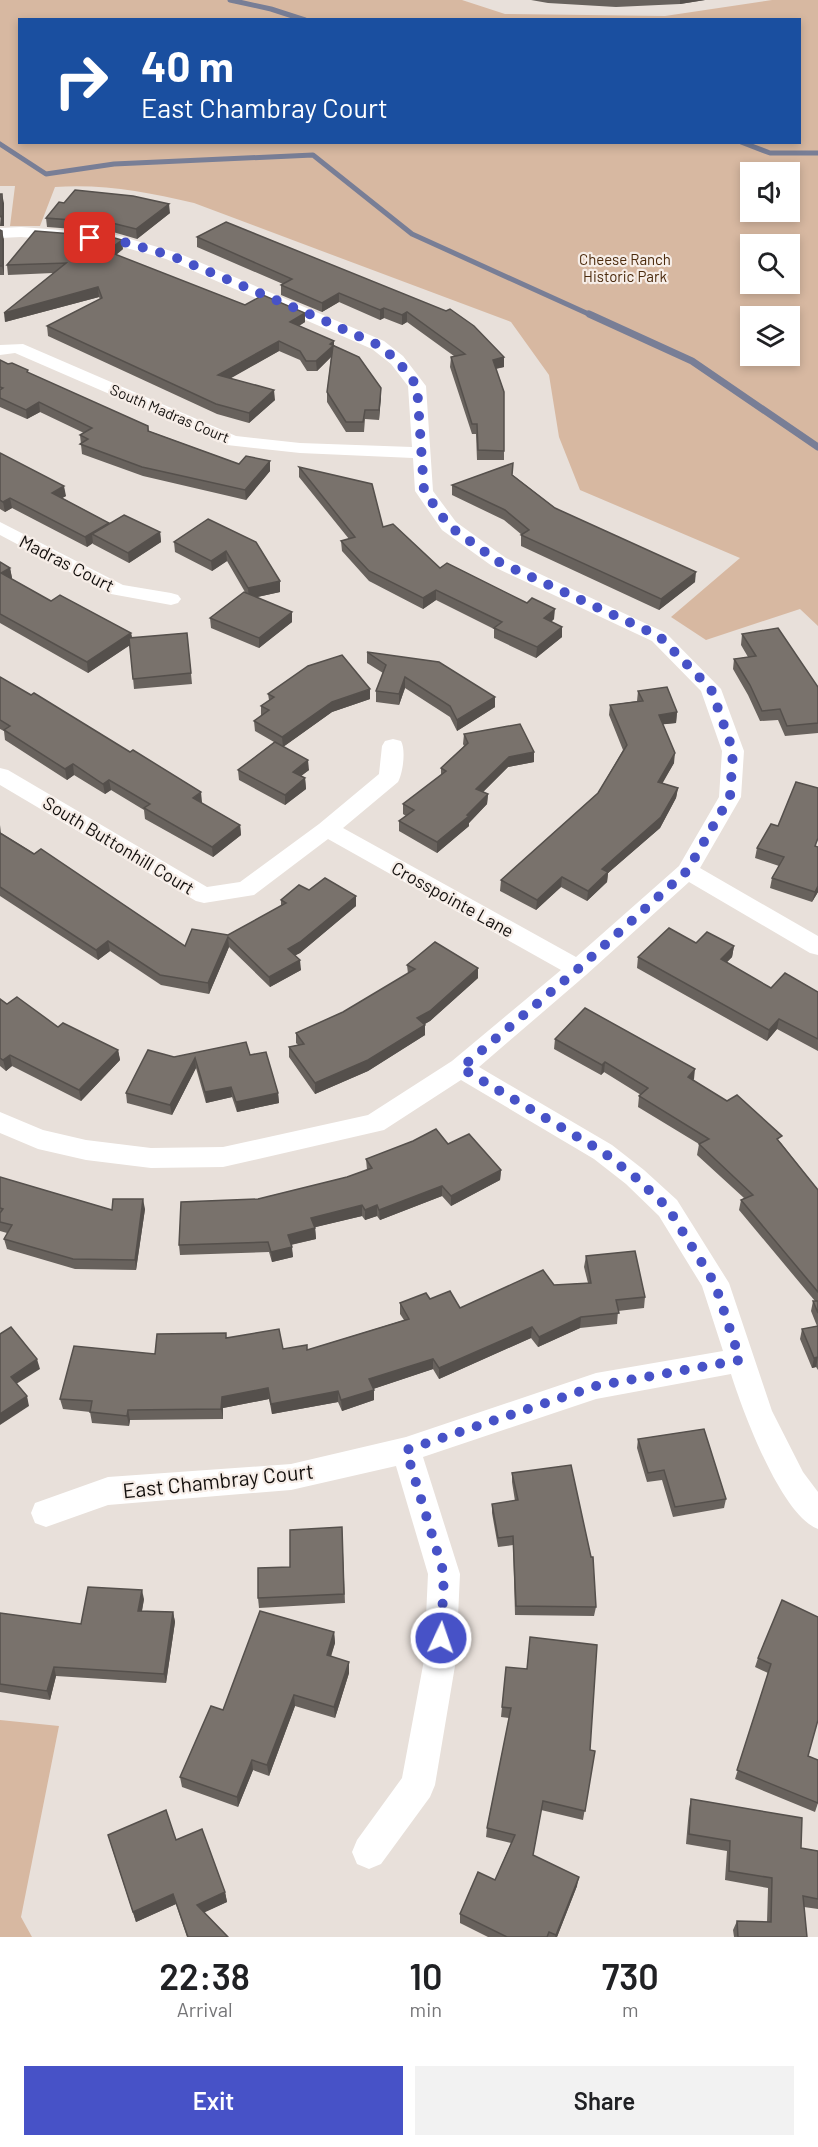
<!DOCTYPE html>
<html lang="en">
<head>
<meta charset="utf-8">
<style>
  body { margin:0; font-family:Barlow,sans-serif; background:#f2f2f2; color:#202124; height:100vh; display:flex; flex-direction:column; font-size:22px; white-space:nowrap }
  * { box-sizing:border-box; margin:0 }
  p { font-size:20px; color:#757577 }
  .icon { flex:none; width:33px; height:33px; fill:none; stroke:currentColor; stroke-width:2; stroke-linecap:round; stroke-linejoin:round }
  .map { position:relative; height:1937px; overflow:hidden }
  .side { display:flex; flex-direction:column; background:#fff; flex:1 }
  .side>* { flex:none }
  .guide { position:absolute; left:18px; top:18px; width:783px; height:126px; border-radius:0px; box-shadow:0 3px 9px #0003; background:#1a4fa0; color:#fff; overflow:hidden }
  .tools { position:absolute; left:740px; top:162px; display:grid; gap:12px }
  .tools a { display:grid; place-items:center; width:60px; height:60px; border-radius:0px; background:#fff; box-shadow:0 3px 9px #0003; font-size:30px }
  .pin { position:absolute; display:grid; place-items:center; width:51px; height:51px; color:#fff; margin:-26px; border-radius:12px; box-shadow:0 3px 9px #0006 }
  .me { position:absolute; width:66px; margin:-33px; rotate:3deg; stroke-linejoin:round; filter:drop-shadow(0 0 4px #0008) }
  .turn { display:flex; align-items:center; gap:21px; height:126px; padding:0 24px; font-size:27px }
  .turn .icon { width:78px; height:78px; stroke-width:2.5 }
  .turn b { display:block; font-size:42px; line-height:51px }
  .eta { display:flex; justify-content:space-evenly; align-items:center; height:102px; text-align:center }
  .eta b { font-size:36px; font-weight:600; line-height:42px }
  .button { display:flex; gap:12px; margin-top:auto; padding:12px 24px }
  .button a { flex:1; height:69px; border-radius:0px; background:#4752c7; color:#fff; font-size:24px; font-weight:600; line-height:69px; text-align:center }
  .button a+a { background:#f2f2f2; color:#202124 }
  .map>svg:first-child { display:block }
  .green { fill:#d7b8a1; fill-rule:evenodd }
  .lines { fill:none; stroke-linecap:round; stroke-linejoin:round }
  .stream-far1 { stroke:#787e96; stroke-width:5 }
  .stream { stroke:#787e96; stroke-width:7 }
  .street { fill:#fff; fill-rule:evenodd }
  .wall { fill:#68625d }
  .shaded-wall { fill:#55504c }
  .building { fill:#79726c; stroke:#55504c; stroke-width:1.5 }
  .route { stroke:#4752c7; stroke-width:10; stroke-dasharray:0 18 }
  .labels { text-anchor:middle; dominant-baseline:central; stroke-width:4.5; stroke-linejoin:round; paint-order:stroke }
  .far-park-label { font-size:15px; fill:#4b2a0c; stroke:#f6ede7 }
  .far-street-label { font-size:15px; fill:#120f0d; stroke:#f6ede7 }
  .street-label { font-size:18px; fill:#120f0d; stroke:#f6ede7 }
  .near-street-label { font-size:21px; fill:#120f0d; stroke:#f6ede7 }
</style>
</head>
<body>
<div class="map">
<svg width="818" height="1937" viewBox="0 0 818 1937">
  <rect width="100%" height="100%" fill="#e8e0da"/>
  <g class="green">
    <path d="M0,0H462L505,14L665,16L772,0H818V626L800,609L706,640L671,617L740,558L580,490L559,437L549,375L511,322L194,203C145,192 106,184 55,187L40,226H10L15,186H0ZM20,20H800V142H20ZM750,172H789V212H750ZM750,244H789V284H750ZM750,316H789V356H750Z"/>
    <polygon points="0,1720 59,1726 21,1917 32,1937 0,1937"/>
  </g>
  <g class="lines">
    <g class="stream-far1">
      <polyline points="230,0 271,9 305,20"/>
      <polyline points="741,142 770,153 818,153"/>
      <polyline points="0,144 46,174 114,164 313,155 412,234 593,316"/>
    </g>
    <polyline class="stream" points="589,314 692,361 818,447"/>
    <g class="street">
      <path d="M21,227L113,234L178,253L384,341L403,356L426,386L433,491L456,522L506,558L666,633L721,689L744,751L741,797L700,868L818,936V955L810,953L689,882L586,975L479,1067L612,1145L644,1170L677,1200L729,1283L772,1411L803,1472L818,1492V1529C781,1515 743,1412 731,1374L596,1399L423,1457L460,1574L456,1660L435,1785L430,1797L381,1864L369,1869L357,1864L352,1852L357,1840L402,1778L424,1660L428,1574L396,1466L291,1490L108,1505L46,1527L35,1523L31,1513L35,1503L108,1477L291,1464L406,1437L596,1373L723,1351L702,1286L659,1216L626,1184L594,1159L461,1080L384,1130L223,1167L151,1168L86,1160L38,1149L0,1133V1112L43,1130L86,1140L151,1148L223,1147L368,1115L452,1061L561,970L328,839L254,895L204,903L196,901L0,785V768L8,770L207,887L240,882L319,824L379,774L382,746L385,741L393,739L401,741C406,750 403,773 398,782L343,828L576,957L679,866L719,797L722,751L701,691L652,641L492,566L442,530L415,491L413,458L300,453L227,445L15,353L0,355V345L23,344L236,436L300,443L412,447L408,386L391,364L372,349L166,259L112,244L21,237L0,238V228Z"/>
      <polygon points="0,522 123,585 171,593 178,595 181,599 178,603 171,605 111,594 0,535"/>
    </g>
  </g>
  <g class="wall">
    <polygon points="531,0 705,0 680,4 616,7 548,3"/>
    <polygon points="170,213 137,239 113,232 47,227 46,218"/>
    <polygon points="226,222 504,357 504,367 496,369 504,451 504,460 477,460 476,434 472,434 450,367 451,357 454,356 407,322 402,325 384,318 380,320 339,302 322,312 281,295 281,285 283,284 197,247 197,237"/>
    <polygon points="0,230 4,240 4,275 0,275"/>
    <polygon points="123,249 116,255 245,305 305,322 299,326 334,341 334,345 381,388 379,420 365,419 364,432 346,432 327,402 327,392 331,357 317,371 307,371 300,360 279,351 230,378 275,400 249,423 217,414 48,336 47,326 100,299 99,297 5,322 53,273 8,275 7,265"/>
    <polygon points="0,360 148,426 149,431 239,464 270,461 270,471 246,500 143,476 82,454 80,435 84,433 40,412 27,419 0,407"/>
    <polygon points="0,453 66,496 62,498 109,523 109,524 160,532 161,542 129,563 93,544 93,543 87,547 12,508 5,512 0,509"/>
    <polygon points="299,467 440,568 554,619 551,622 562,637 536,658 494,638 494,629 436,600 423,609 369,581 342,551 341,541 349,539 299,477"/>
    <polygon points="513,475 555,508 695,582 659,610 521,546 521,535 522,535 504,520 452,495 452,485"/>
    <polygon points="208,519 280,592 257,597 292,622 259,648 211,628 210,618 245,592 227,561 212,571 175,552 174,542"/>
    <polygon points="0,562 10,568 12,578 11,579 51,601 131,633 132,638 187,633 192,684 134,689 130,645 88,673 0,623"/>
    <polygon points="742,634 818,687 818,733 785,736 778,720 760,721 748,695 733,669 734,659 748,657 741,645"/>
    <polygon points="367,652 495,707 457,731 450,717 405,688 399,705 376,702 376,691 383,673 367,663"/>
    <polygon points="0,677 202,802 201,803 240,825 241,835 213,857 145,819 144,810 111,790 105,794 74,775 67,780 5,740 4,731 0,729"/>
    <polygon points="638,691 677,712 676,723 663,724 674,763 662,783 678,788 676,798 660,828 608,873 607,882 587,901 561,887 536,910 500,891 501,880 598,793 623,750 609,715 610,705 637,701"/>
    <polygon points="268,694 370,699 332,712 283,747 309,770 301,776 305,778 306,789 285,805 239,780 238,770 274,742 255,731 254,721 261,716 261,706 269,700"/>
    <polygon points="464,734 534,762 508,767 483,792 488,794 487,804 469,823 469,826 437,853 399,831 399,821 406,816 403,814 403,804 441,775 441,768 464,746 463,744"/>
    <polygon points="0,825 1,833 185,946 228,935 281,906 281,900 309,890 356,896 356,906 300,953 295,955 301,970 270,987 229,947 209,994 161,985 110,951 98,960 0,896"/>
    <polygon points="817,847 818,892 812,902 770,888 772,878 779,866 755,858 757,848"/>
    <polygon points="696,943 734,946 732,957 726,963 771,988 818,992 818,1051 777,1029 767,1041 637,968 638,957"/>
    <polygon points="407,965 478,968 478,978 430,1021 424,1024 425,1035 368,1071 315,1094 289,1057 289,1047 298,1045 296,1043 296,1033 343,1012 408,974"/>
    <polygon points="0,999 7,1004 58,1027 118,1050 120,1060 81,1101 12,1066 6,1071 0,1066"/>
    <polygon points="555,1039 694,1079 693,1080 781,1143 818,1190 818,1370 816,1367 812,1368 800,1339 802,1329 817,1326 811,1311 813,1301 815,1301 739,1210 741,1200 744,1198 697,1155 699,1144 638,1107 639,1096 641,1095 604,1072 601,1075 554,1049"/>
    <polygon points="250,1055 278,1093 279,1103 237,1112 232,1097 206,1103 196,1068 172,1115 127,1103 126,1093 174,1057"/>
    <polygon points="448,1144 501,1170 500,1180 451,1206 442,1196 380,1220 377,1216 365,1220 362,1216 315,1227 316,1239 291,1245 293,1257 272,1262 269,1252 180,1255 179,1245 258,1199 347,1177 367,1170 366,1159"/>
    <polygon points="0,1177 112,1210 145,1209 136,1270 75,1269 7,1249 4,1239 7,1233 0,1231"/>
    <polygon points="586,1256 645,1297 644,1308 618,1311 617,1324 580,1328 538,1347 531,1338 439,1379 433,1369 373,1389 374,1400 342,1411 338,1402 272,1414 269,1399 223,1408 223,1419 130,1420 129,1426 92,1423 90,1412 63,1409 60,1399 155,1354 226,1333 226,1338 283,1349 307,1350 404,1320 400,1314 400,1303 430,1299 460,1308 554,1285 588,1283 584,1267"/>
    <polygon points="638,1439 726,1499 724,1508 673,1517 662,1480 647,1482 637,1448"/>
    <polygon points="512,1473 596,1607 594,1616 515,1615 513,1545 498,1547 492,1513 492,1504 515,1501 512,1482"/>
    <polygon points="342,1527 345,1603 259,1608 258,1598 290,1567"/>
    <polygon points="144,1599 142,1611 173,1612 175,1622 166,1683 56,1676 50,1700 0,1692 0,1613 81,1624"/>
    <polygon points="818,1617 808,1756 818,1803 815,1812 735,1779 768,1673 755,1667 758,1658"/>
    <polygon points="334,1632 335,1643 331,1657 349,1673 335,1718 295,1706 269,1776 253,1770 238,1807 182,1787 180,1777 223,1710"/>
    <polygon points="506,1667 590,1750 595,1751 583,1820 541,1810 533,1856 577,1886 557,1937 488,1937 460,1923 460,1914 495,1880 511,1843 486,1837 487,1828 509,1718 501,1717"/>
    <polygon points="691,1799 801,1848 818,1851 818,1909 804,1907 807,1937 734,1937 733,1930 737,1921 767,1922 768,1888 725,1880 727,1851 686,1844 689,1809"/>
    <polygon points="176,1840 225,1892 227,1902 204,1912 228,1937 187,1937 176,1904 136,1922 111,1845"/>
  </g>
  <g class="shaded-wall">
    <polygon points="680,0 705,0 680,4"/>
    <polygon points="2,194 4,203 4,226 0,226"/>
    <polygon points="169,204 170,213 137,239 136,229"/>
    <polygon points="2,231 4,240 4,275 2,266"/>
    <polygon points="122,240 123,249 108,261 107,251"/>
    <polygon points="98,287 99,297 5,322 4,313"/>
    <polygon points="339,293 339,302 322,312 322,303"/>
    <polygon points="384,308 384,318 380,320 380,310"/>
    <polygon points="407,312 407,322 402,325 402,315"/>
    <polygon points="305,313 305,322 290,331 290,322"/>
    <polygon points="279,341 279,351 219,385 218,375"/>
    <polygon points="334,341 334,351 333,355 317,371 316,361 330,344"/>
    <polygon points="504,357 504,367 493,369 493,360"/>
    <polygon points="381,388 381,398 379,420 379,410"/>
    <polygon points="274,390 275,400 249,423 249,413"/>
    <polygon points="39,402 40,412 27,419 26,410"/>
    <polygon points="270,461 270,471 246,500 245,490"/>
    <polygon points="64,486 66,496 53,503 52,493"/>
    <polygon points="10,498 12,508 5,512 3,502"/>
    <polygon points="109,523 110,533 92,534 93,543 87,547 85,537"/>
    <polygon points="160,532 161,542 129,563 128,553"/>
    <polygon points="226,551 227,561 212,571 211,561"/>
    <polygon points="10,568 12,578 3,583 1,573"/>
    <polygon points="696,572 695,582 659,610 661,599"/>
    <polygon points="280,581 280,592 249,599 248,588"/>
    <polygon points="436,590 436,600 423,609 423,598"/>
    <polygon points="555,609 554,619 543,628 544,618"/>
    <polygon points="292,612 292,622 259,648 259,638"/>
    <polygon points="562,627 562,637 536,658 537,647"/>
    <polygon points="131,633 133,643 88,673 87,662"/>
    <polygon points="405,677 405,688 399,705 399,694"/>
    <polygon points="370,689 370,699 332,712 283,747 282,737 332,702"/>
    <polygon points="495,697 495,707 457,731 457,720"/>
    <polygon points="677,712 676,723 657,725 659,715"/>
    <polygon points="534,752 534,762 508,767 476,799 476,789 509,757"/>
    <polygon points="675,753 674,763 657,793 658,782"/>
    <polygon points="308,760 309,770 293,782 293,772"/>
    <polygon points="73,764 74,775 67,780 65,769"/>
    <polygon points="305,778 306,789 285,805 285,795"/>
    <polygon points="109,780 111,790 105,794 103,784"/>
    <polygon points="678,788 676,798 660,828 608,873 607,882 587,901 588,891 602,869"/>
    <polygon points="201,792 202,802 194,808 193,798"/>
    <polygon points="488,794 487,804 469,823 469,826 437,853 437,842 467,815"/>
    <polygon points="240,825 241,835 213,857 212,847"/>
    <polygon points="562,877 561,887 536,910 537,900"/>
    <polygon points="818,886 818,892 812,902 815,892"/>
    <polygon points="356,896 356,906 300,953 289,959 288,949"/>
    <polygon points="228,937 229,947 209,994 208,983"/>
    <polygon points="108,941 110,951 98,960 96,950"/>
    <polygon points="734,946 732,957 719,970 721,959"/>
    <polygon points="300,960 301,970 270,987 269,977"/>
    <polygon points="478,968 478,978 430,1021 417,1029 417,1018"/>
    <polygon points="779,1019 777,1029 767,1041 769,1030"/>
    <polygon points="425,1025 425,1035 368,1071 315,1094 315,1083"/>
    <polygon points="118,1050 120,1060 81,1101 79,1090"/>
    <polygon points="10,1055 12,1066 6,1071 3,1060"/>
    <polygon points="195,1058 196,1068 172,1115 170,1105"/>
    <polygon points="605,1062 604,1072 601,1075 602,1065"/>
    <polygon points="695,1069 694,1079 686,1087 688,1077"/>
    <polygon points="231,1087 232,1097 206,1103 205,1092"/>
    <polygon points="278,1093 279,1103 237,1112 236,1102"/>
    <polygon points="501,1170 500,1180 451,1206 451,1196"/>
    <polygon points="442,1186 442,1196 380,1220 379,1210"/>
    <polygon points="143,1199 145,1209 136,1270 135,1260"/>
    <polygon points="362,1205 362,1216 312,1228 311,1218"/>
    <polygon points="377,1205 377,1216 365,1220 365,1210"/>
    <polygon points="315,1228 316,1239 289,1245 288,1235"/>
    <polygon points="292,1247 293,1257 272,1262 271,1252"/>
    <polygon points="581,1317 580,1328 538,1347 539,1337"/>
    <polygon points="532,1327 531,1338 439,1379 439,1368"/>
    <polygon points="818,1357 816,1367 812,1368 814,1358"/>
    <polygon points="37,1359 40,1369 13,1386 11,1377"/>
    <polygon points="433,1359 433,1369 370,1390 369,1379"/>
    <polygon points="268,1388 269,1399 223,1408 223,1419 221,1409 222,1397"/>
    <polygon points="374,1390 374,1400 342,1411 341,1400"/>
    <polygon points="338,1391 338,1402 272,1414 271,1404"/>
    <polygon points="27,1396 29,1406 0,1425 0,1414"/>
    <polygon points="128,1410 130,1420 129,1426 127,1416"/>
    <polygon points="142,1590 144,1599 140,1620 138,1611"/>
    <polygon points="173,1612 175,1622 166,1683 164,1674"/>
    <polygon points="334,1632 335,1643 327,1667 327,1655"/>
    <polygon points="349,1662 349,1673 335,1718 334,1707"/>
    <polygon points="54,1667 56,1676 50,1700 47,1691"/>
    <polygon points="294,1695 295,1706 269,1776 267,1765"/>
    <polygon points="252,1760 253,1770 238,1807 237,1797"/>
    <polygon points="579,1877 577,1886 557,1937 555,1937"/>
    <polygon points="225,1892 227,1902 199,1915 197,1905"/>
    <polygon points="173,1894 176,1904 136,1922 133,1912"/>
  </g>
  <g class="building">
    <polygon points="75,190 133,196 169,204 136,229 112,223 46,218 59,202 64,203"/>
    <polygon points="0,194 2,194 2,216 0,217"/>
    <polygon points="226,222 446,311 450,309 474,326 504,357 493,360 504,392 504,451 478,450 477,424 472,424 451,357 465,354 407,312 402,315 384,308 380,310 339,293 322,303 281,285 292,279 197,237"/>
    <polygon points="0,230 2,231 2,266 0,266"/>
    <polygon points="35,231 111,237 122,240 107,251 245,305 263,295 305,313 290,322 334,341 330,344 359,357 381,388 379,410 365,410 363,422 346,422 327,392 333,346 316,361 306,361 300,351 279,341 218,375 274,390 249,413 216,404 47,326 102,298 98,287 4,313 66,263 7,265"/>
    <polygon points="0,360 8,364 12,363 28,370 27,372 148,426 148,431 239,464 246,456 270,461 245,490 142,467 80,444 88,439 80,435 92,428 39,402 26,410 0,398 0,390 3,388 0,387"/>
    <polygon points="0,453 64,486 52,493 109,523 85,537 10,498 3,502 0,500"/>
    <polygon points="513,463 512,475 555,508 696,572 661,599 521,535 529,530 505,510 452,485"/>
    <polygon points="299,467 372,484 383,527 393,524 440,568 447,563 527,603 532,598 555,609 544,618 562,627 537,647 494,628 502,622 436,590 423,598 369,571 341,541 355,537"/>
    <polygon points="124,515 160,532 128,553 92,534"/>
    <polygon points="208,519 256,542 280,581 248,588 226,551 211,561 174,542"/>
    <polygon points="0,562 10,568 1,573 51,601 60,595 131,633 87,662 0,614"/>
    <polygon points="244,592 292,612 259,638 210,618"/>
    <polygon points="778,628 818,687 818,723 787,726 780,709 762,711 750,685 734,659 756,656 742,634"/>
    <polygon points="187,633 191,673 133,679 129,638"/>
    <polygon points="367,652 439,662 495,697 457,720 450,706 405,677 399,694 376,691 386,665"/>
    <polygon points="342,655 370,689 332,702 282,737 254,721 269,710 261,706 274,697 268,694 308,666"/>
    <polygon points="0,677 31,695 34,693 130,752 133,750 201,792 193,798 240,825 212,847 144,808 150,804 109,780 103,784 73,764 65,769 4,730 10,726 0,720"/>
    <polygon points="667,687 677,712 659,715 675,753 658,782 678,788 661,817 602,869 608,872 588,891 562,877 537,900 501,880 598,793 627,745 610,705 643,701 638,691"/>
    <polygon points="520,724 534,752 509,757 476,789 488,794 467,815 469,816 437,842 399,821 414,810 403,804 446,771 441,768 468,743 464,734"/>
    <polygon points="275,742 308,760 293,772 305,778 285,795 238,770"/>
    <polygon points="796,782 818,788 818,838 815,846 818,847 818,886 815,892 772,878 784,857 757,848 771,824 778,826"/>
    <polygon points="0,833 34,854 41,849 185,946 192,929 228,935 286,903 281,900 299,885 309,890 325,878 356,896 300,942 288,949 300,960 269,977 228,937 208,983 160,975 108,941 96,950 0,887"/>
    <polygon points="669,928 696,943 707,932 734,946 721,959 771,988 785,973 818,992 818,1039 779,1019 769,1030 638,957"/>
    <polygon points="435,942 478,968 430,1011 417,1018 425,1025 368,1060 315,1083 289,1047 304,1044 296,1033 343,1012 415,969 407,965"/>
    <polygon points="17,997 58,1027 63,1023 118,1050 79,1090 10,1055 3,1060 0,1058 0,999 7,1004"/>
    <polygon points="585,1008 695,1069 688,1077 727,1101 737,1095 782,1136 777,1139 818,1190 818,1292 741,1200 753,1195 699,1144 709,1139 639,1096 648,1088 605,1062 602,1065 555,1039"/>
    <polygon points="246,1042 250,1055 266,1052 278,1093 236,1102 231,1087 205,1092 195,1058 170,1105 126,1093 148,1050 174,1057"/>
    <polygon points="436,1129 448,1144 469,1134 501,1170 451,1196 442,1186 379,1210 377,1205 365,1210 362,1205 311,1218 315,1228 288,1235 292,1247 271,1252 268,1242 179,1245 181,1202 258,1199 347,1177 372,1168 366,1159 413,1141"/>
    <polygon points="0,1177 112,1210 113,1199 143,1199 135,1260 73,1259 4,1239 12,1225 0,1222 0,1213 3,1209 0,1208"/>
    <polygon points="635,1251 645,1297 616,1300 619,1313 581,1317 539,1337 532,1327 439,1368 433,1359 369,1379 374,1390 341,1400 338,1391 271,1404 268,1388 222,1397 221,1409 128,1410 127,1416 90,1412 92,1401 60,1399 74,1346 155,1354 157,1334 226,1333 226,1338 279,1329 283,1349 307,1345 307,1350 409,1319 400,1303 426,1293 430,1299 450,1291 460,1308 543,1270 554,1285 591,1283 586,1256"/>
    <polygon points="813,1301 818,1301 818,1313"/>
    <polygon points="818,1326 818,1357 814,1358 802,1329"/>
    <polygon points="11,1327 37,1359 11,1377 27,1396 0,1414 0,1334"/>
    <polygon points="704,1429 726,1499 675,1507 664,1470 648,1473 638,1439"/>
    <polygon points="571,1465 591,1557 593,1557 596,1607 516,1606 513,1536 498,1538 492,1504 518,1500 512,1473"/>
    <polygon points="342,1527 344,1594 258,1598 258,1568 290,1567 290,1530"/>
    <polygon points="88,1587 142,1590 138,1611 173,1612 164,1674 54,1667 47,1691 0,1684 0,1613 81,1624"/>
    <polygon points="782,1600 818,1617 818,1720 808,1756 818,1760 818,1803 737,1770 771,1664 758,1658"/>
    <polygon points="260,1611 334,1632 327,1655 349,1662 334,1707 294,1695 267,1765 252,1760 237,1797 180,1777 211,1706 223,1710"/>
    <polygon points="530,1637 597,1645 590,1750 595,1751 585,1811 543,1801 533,1855 579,1877 556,1935 549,1932 547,1937 507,1937 460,1914 478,1872 495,1880 515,1835 487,1828 511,1708 502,1707 506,1667 527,1669"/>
    <polygon points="691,1799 802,1818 801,1848 818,1851 818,1899 803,1896 807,1937 738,1937 737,1921 771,1922 772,1878 729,1871 730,1841 689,1834"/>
    <polygon points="166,1810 176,1840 202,1829 225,1892 197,1905 228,1937 188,1937 173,1894 133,1912 108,1835"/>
  </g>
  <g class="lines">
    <polyline class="route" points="90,238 113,239 172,256 321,319 378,345 397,360 417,386 424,491 449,526 499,562 659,636 711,689 733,751 730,797 687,871 578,969 461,1068 603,1152 635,1177 668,1208 715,1284 740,1360 596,1386 406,1450 444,1574 441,1638"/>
  </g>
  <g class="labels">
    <g class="far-park-label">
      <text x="625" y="259">Cheese Ranch<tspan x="625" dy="17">Historic Park</tspan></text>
    </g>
    <g class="far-street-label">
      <text transform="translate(170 413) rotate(23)">South Madras Court</text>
    </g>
    <g class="street-label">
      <text transform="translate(67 563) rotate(27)">Madras Court</text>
      <text transform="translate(119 845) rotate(31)">South Buttonhill Court</text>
      <text transform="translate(453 899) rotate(29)">Crosspointe Lane</text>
    </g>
    <g class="near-street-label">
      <text transform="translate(218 1480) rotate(-6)">East Chambray Court</text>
    </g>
  </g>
</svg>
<div class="tools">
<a><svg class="icon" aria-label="sound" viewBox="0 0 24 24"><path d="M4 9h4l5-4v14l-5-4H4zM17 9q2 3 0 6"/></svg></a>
<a><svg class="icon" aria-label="search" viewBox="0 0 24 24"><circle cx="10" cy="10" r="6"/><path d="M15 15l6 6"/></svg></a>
<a><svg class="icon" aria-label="layers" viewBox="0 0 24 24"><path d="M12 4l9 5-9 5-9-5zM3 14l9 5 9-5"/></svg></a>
</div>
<div class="pin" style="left:90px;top:238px;background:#d93025"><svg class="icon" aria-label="arrive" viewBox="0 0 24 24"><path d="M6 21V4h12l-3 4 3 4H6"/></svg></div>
<svg class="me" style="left:441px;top:1638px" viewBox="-20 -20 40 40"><circle r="17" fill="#4752c7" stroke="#fff" stroke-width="3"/><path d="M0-11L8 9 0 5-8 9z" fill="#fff"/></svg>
<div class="guide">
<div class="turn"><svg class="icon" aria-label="right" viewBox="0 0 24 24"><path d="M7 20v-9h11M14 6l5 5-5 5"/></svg><div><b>40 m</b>East Chambray Court</div></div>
</div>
</div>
<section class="side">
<div class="eta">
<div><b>22:38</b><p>Arrival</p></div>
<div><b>10</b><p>min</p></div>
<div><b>730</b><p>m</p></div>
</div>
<div class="button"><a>Exit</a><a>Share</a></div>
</section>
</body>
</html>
